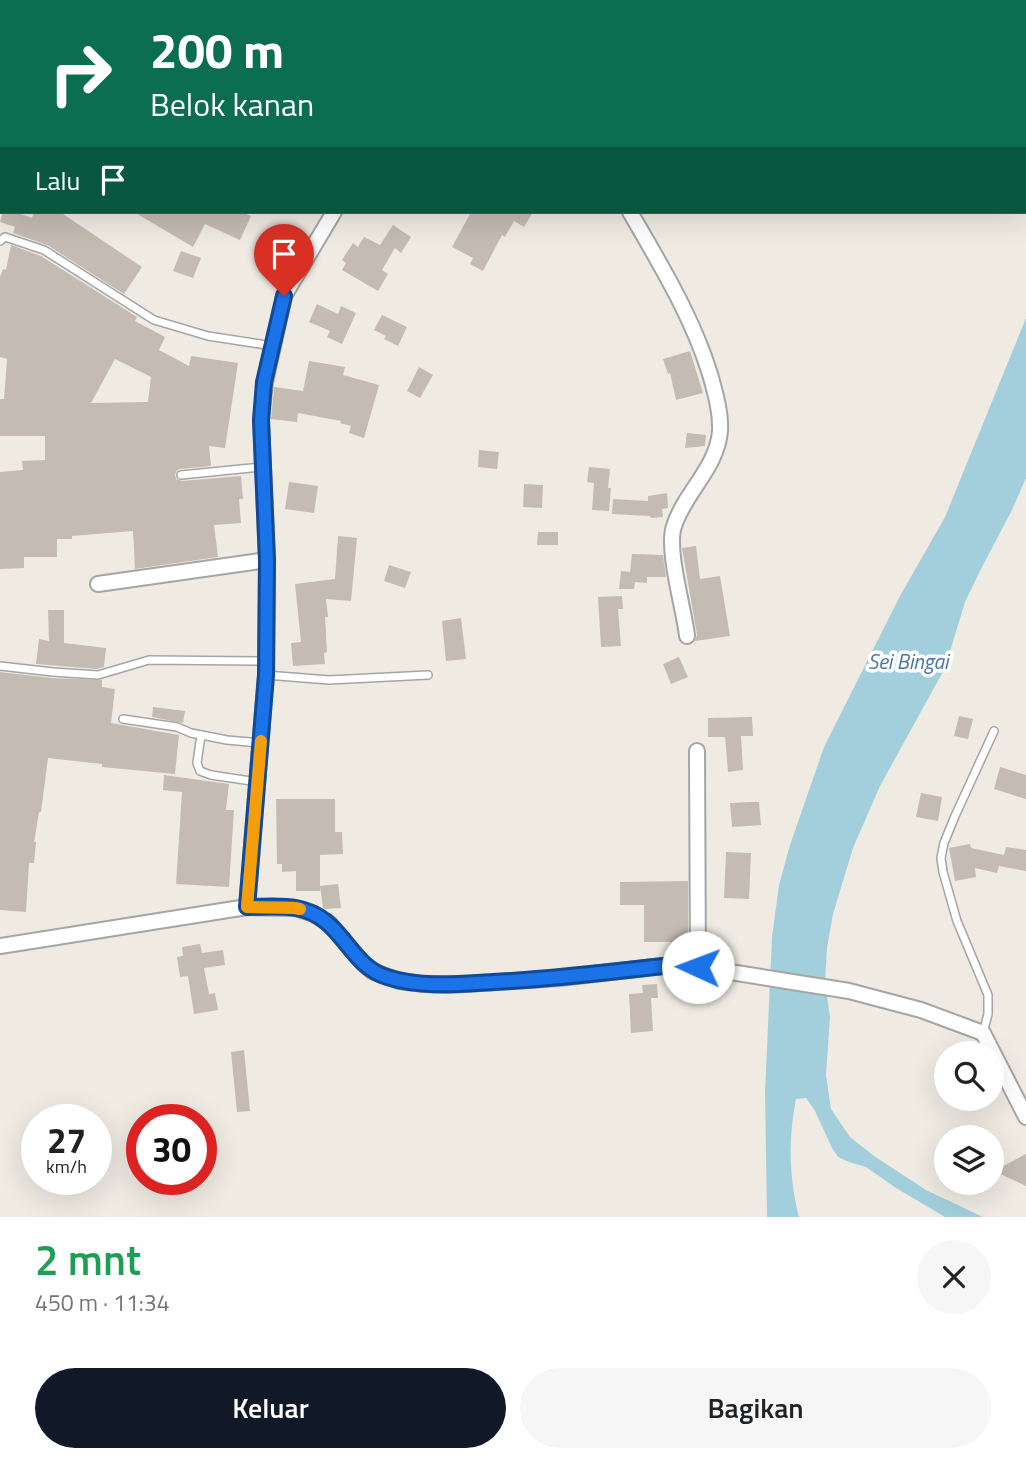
<!DOCTYPE html>
<html lang="id">
<head>
<meta charset="utf-8">
<style>
  body { margin:0; font-family:"Titillium Web",sans-serif; background:#f6f6f6; color:#202124; height:100vh; display:flex; flex-direction:column; font-size:26px; white-space:nowrap }
  * { box-sizing:border-box; margin:0 }
  p { font-size:23px; color:#757577 }
  .icon { flex:none; width:38px; height:38px; fill:none; stroke:currentColor; stroke-width:2; stroke-linecap:round; stroke-linejoin:round }
  .map { position:relative; height:1217px; overflow:hidden }
  .details { display:flex; flex-direction:column; background:#fff; flex:1 }
  .details>* { flex:none }
  .hud { position:absolute; left:0px; top:0px; width:1027px; height:214px; box-shadow:0 7px 28px #0002; background:#0b6e4f; color:#fff; overflow:hidden }
  .fabs { position:absolute; left:934px; top:1041px; display:grid; gap:14px }
  .fabs a { display:grid; place-items:center; width:70px; height:70px; border-radius:50%; background:#fff; box-shadow:0 7px 28px #0002; font-size:35px }
  .speed { position:absolute; left:21px; top:1104px; display:flex; gap:14px; font-size:35px; font-weight:700; text-align:center }
  .speed>* { display:grid; place-content:center; width:91px; height:91px; border-radius:50%; background:#fff; box-shadow:0 7px 28px #0002; line-height:1 }
  .speed small { font-size:18px; font-weight:400 }
  .speed .limit { border:10px solid #d22; background:#fff; color:#111 }
  .pin { position:absolute; display:grid; place-items:center; width:60px; height:60px; color:#fff; margin:-72px -30px; border-radius:50% 50% 50% 0; rotate:-45deg; box-shadow:0 0 7px #0007 }
  .pin .icon { rotate:45deg }
  .me { position:absolute; width:77px; margin:-38px; rotate:272deg; stroke-linejoin:round; filter:drop-shadow(0 0 5px #0008) }
  .turn { display:flex; align-items:center; gap:24px; height:147px; padding:0 35px; font-size:32px }
  .turn .icon { width:91px; height:91px; stroke-width:2.5 }
  .turn b { display:block; font-size:49px; line-height:60px }
  .then { display:flex; align-items:center; height:66px; padding:0 35px; background:#0003; gap:14px; font-size:26px }
  .round { display:grid; place-items:center; flex:none; width:74px; height:74px; border-radius:37px; background:#f6f6f6 }
  .head { display:flex; align-items:center; justify-content:space-between; height:119px; padding:0 35px }
  h1 { font-size:42px; font-weight:600; line-height:52px; color:#1e9e55 }
  .primary-button { display:flex; gap:14px; margin-top:auto; padding:14px 35px }
  .primary-button a { flex:1; height:80px; border-radius:42px; background:#111827; color:#fff; font-size:28px; font-weight:600; line-height:80px; text-align:center }
  .primary-button a+a { background:#f6f6f6; color:#202124 }
  .map>svg:first-child { display:block }
  .water { fill:#a3cfdd }
  .building { fill:#c4bbb3; fill-rule:evenodd }
  .lines { fill:none; stroke-linecap:round; stroke-linejoin:round }
  .lane-casing { stroke:#a5a5a5; stroke-width:10 }
  .street-casing { stroke:#a5a5a5; stroke-width:18 }
  .lane { stroke:#fff; stroke-width:7 }
  .street { stroke:#fff; stroke-width:14 }
  .route-casing { stroke:#114b97; stroke-width:18 }
  .route { stroke:#1a73e8; stroke-width:12 }
  .slow { stroke:#f59e0b; stroke-width:12 }
  .labels { text-anchor:middle; dominant-baseline:central; stroke-width:7; stroke-linejoin:round; paint-order:stroke }
  .water-label { font-size:21px; font-style:italic; fill:#4675a7; stroke:#fff }
</style>
</head>
<body>
<div class="map">
<svg width="1026" height="1217" viewBox="0 0 1026 1217">
  <rect width="100%" height="100%" fill="#efebe3"/>
  <path class="water" d="M1026,318V478L1012,510L980,571L965,602L945,668L880,786L853,848L833,914L827,948L825,983L830,1017L826,1075L831,1109L850,1137L874,1156L926,1190L983,1217H945L896,1188L866,1167L849,1162L838,1157L832,1148L815,1111L806,1098L796,1099C788,1139 789,1178 799,1217H767L765,1092L772,937L779,885L790,845L824,747L900,596L945,517Z"/>
  <g class="building">
    <polygon points="3,212 15,212 32,218 34,212 60,212 142,267 124,294 47,245 13,233 15,227 0,222"/>
    <polygon points="134,212 241,212 251,216 240,240 205,224 193,247"/>
    <polygon points="471,212 533,212 524,227 514,221 505,237 502,235 483,271 470,264 473,258 452,247"/>
    <polygon points="393,225 411,237 401,253 395,248 382,270 388,274 378,291 342,270 346,263 342,260 353,243 358,247 364,237 380,245"/>
    <path d="M11,245L41,256L137,317L135,321L165,337L159,350L189,366L191,356L238,363L225,448L209,446L211,466L180,469L177,470L175,475L176,479L182,481L241,476L243,499H239L241,523L214,525L218,557L135,569L133,531L72,536V539H57V557H24V568L0,569V472L23,470L22,461L45,460V436H0V399H4L7,359L0,357V277L3,269L6,270ZM115,359L151,377L148,402L91,403Z"/>
    <polygon points="181,251 201,258 193,278 173,271"/>
    <polygon points="317,304 338,314 341,306 356,313 342,344 327,337 330,331 309,322"/>
    <polygon points="382,315 407,327 398,346 384,339 386,336 374,330"/>
    <polygon points="690,351 703,393 676,400 670,373 668,374 663,359"/>
    <polygon points="309,361 345,367 343,375 379,385 364,438 349,433 351,426 340,423 341,421 298,413 297,422 271,419 274,387 303,391"/>
    <polygon points="419,367 433,375 420,398 407,391"/>
    <polygon points="687,433 706,435 705,446 685,448"/>
    <polygon points="479,450 499,452 497,469 478,467"/>
    <polygon points="589,467 610,469 608,488 611,488 609,511 592,510 594,483 587,482"/>
    <polygon points="289,482 318,486 314,513 285,509"/>
    <polygon points="524,484 543,485 542,508 523,507"/>
    <polygon points="667,493 668,508 662,509 663,517 651,518 650,516 612,514 613,499 648,501 648,496"/>
    <polygon points="538,532 558,532 558,545 537,545"/>
    <polygon points="338,536 357,538 351,601 326,599 328,617 325,617 327,652 324,653 325,664 293,666 291,643 301,642 295,584 335,579"/>
    <polygon points="696,546 700,579 720,576 730,636 695,641 697,635 682,548"/>
    <polygon points="632,554 663,555 666,577 647,577 647,583 635,582 634,589 619,589 621,571 630,572"/>
    <polygon points="389,565 411,572 405,588 384,581"/>
    <polygon points="622,596 623,609 618,609 621,646 601,647 598,597"/>
    <polygon points="48,610 64,610 64,643 106,648 104,667 97,669 36,664 39,639 49,641"/>
    <polygon points="461,618 466,659 446,661 442,621"/>
    <polygon points="679,657 688,677 671,684 663,664"/>
    <polygon points="0,672 52,678 102,680 102,687 115,689 111,723 179,735 175,774 102,767 102,764 48,758 41,812 39,812 34,842 36,842 34,863 29,863 26,912 0,910"/>
    <polygon points="153,707 185,711 183,723 152,717"/>
    <polygon points="959,716 973,719 968,739 954,736"/>
    <polygon points="752,717 753,736 741,736 743,770 728,772 725,737 708,737 708,718"/>
    <polygon points="1000,767 1026,775 1026,799 994,789"/>
    <polygon points="164,775 229,784 226,810 234,810 229,887 176,884 182,792 163,790"/>
    <polygon points="921,793 942,797 938,821 916,817"/>
    <polygon points="276,799 335,799 335,832 342,832 343,854 320,855 320,891 296,891 296,871 282,872 282,864 277,864"/>
    <polygon points="751,802 759,802 761,825 732,827 730,803"/>
    <polygon points="970,844 971,848 1004,855 1006,847 1026,850 1026,871 999,866 997,873 975,868 976,877 955,881 949,848"/>
    <polygon points="726,852 751,853 749,899 724,898"/>
    <polygon points="688,881 688,942 644,942 644,905 620,905 620,882"/>
    <polygon points="338,884 341,908 325,909 323,908 320,886"/>
    <polygon points="200,944 202,953 223,950 225,965 204,968 209,994 215,993 218,1010 194,1014 188,976 180,977 177,957 183,956 182,947"/>
    <polygon points="657,984 658,998 651,998 653,1031 631,1033 629,994 643,993 642,985"/>
    <polygon points="244,1050 250,1111 237,1112 231,1052"/>
    <polygon points="1026,1154 1026,1186 994,1171"/>
  </g>
  <g class="lines">
    <g class="lane-casing">
      <g id="lane">
        <polyline points="0,241 5,237 44,250 154,320 208,336 273,346"/>
        <polyline points="181,475 262,467"/>
        <polyline points="0,666 53,672 98,675 149,660 266,661"/>
        <polyline points="266,675 329,680 428,675"/>
        <polyline points="123,719 177,727 191,733 227,740 260,743"/>
        <polyline points="201,735 197,763 200,771 211,775 258,782"/>
        <polyline points="983,1033 988,1014 988,995 957,921 943,872 941,858 944,843 955,816 994,731"/>
      </g>
    </g>
    <g class="street-casing">
      <g id="street">
        <polyline points="532,0 532,2"/>
        <polyline points="460,2 461,0"/>
        <path d="M630,212C660,264 692,316 710,374C715,392 721,412 720,431C717,468 685,492 674,526C666,550 684,608 687,636"/>
        <polyline points="98,584 267,560"/>
        <polyline points="697,751 698,967"/>
        <polyline points="247,907 266,675 267,560 261,420 265,382 284,296 334,212"/>
        <polyline points="0,946 247,907 295,908 314,914 330,924 363,963 372,971 399,981 424,984 448,985 513,981 559,978 680,964 849,991 921,1010 983,1033 1026,1117"/>
      </g>
    </g>
    <use href="#lane" class="lane"/>
    <use href="#street" class="street"/>
  </g>
  <g class="lines">
    <g class="route-casing">
      <path id="route" d="M284,296L264,382L261,420L267,560L266,675L247,907C263,907 281,905 296,908C343,916 347,965 387,977C421,988 458,984 493,982C556,979 618,971 680,964L698,967"/>
    </g>
    <use href="#route" class="route"/>
    <polyline class="slow" points="261,741 247,907 295,908 300,909"/>
  </g>
  <g class="labels">
    <g class="water-label">
      <text x="908" y="661">Sei Bingai</text>
    </g>
  </g>
</svg>
<div class="fabs">
<a><svg class="icon" aria-label="search" viewBox="0 0 24 24"><circle cx="10" cy="10" r="6"/><path d="M15 15l6 6"/></svg></a>
<a><svg class="icon" aria-label="layers" viewBox="0 0 24 24"><path d="M12 4l9 5-9 5-9-5zM3 14l9 5 9-5"/></svg></a>
</div>
<div class="speed"><div>27<small>km/h</small></div><div class="limit">30</div></div>
<div class="pin" style="left:284px;top:296px;background:#d93025"><svg class="icon" aria-label="arrive" viewBox="0 0 24 24"><path d="M6 21V4h12l-3 4 3 4H6"/></svg></div>
<svg class="me" style="left:698px;top:967px" viewBox="-20 -20 40 40"><circle r="19" fill="#fff"/><path d="M0-13L10 11 0 6-10 11z" fill="#1a73e8"/></svg>
<div class="hud">
<div class="turn"><svg class="icon" aria-label="right" viewBox="0 0 24 24"><path d="M7 20v-9h11M14 6l5 5-5 5"/></svg><div><b>200 m</b>Belok kanan</div></div>
<div class="then">Lalu<svg class="icon" aria-label="arrive" viewBox="0 0 24 24"><path d="M6 21V4h12l-3 4 3 4H6"/></svg></div>
</div>
</div>
<section class="details">
<div class="head"><div><h1>2 mnt</h1><p>450 m · 11:34</p></div><a class="round"><svg class="icon" aria-label="close" viewBox="0 0 24 24"><path d="M6 6l12 12M18 6L6 18"/></svg></a></div>
<div class="primary-button"><a>Keluar</a><a>Bagikan</a></div>
</section>
</body>
</html>
